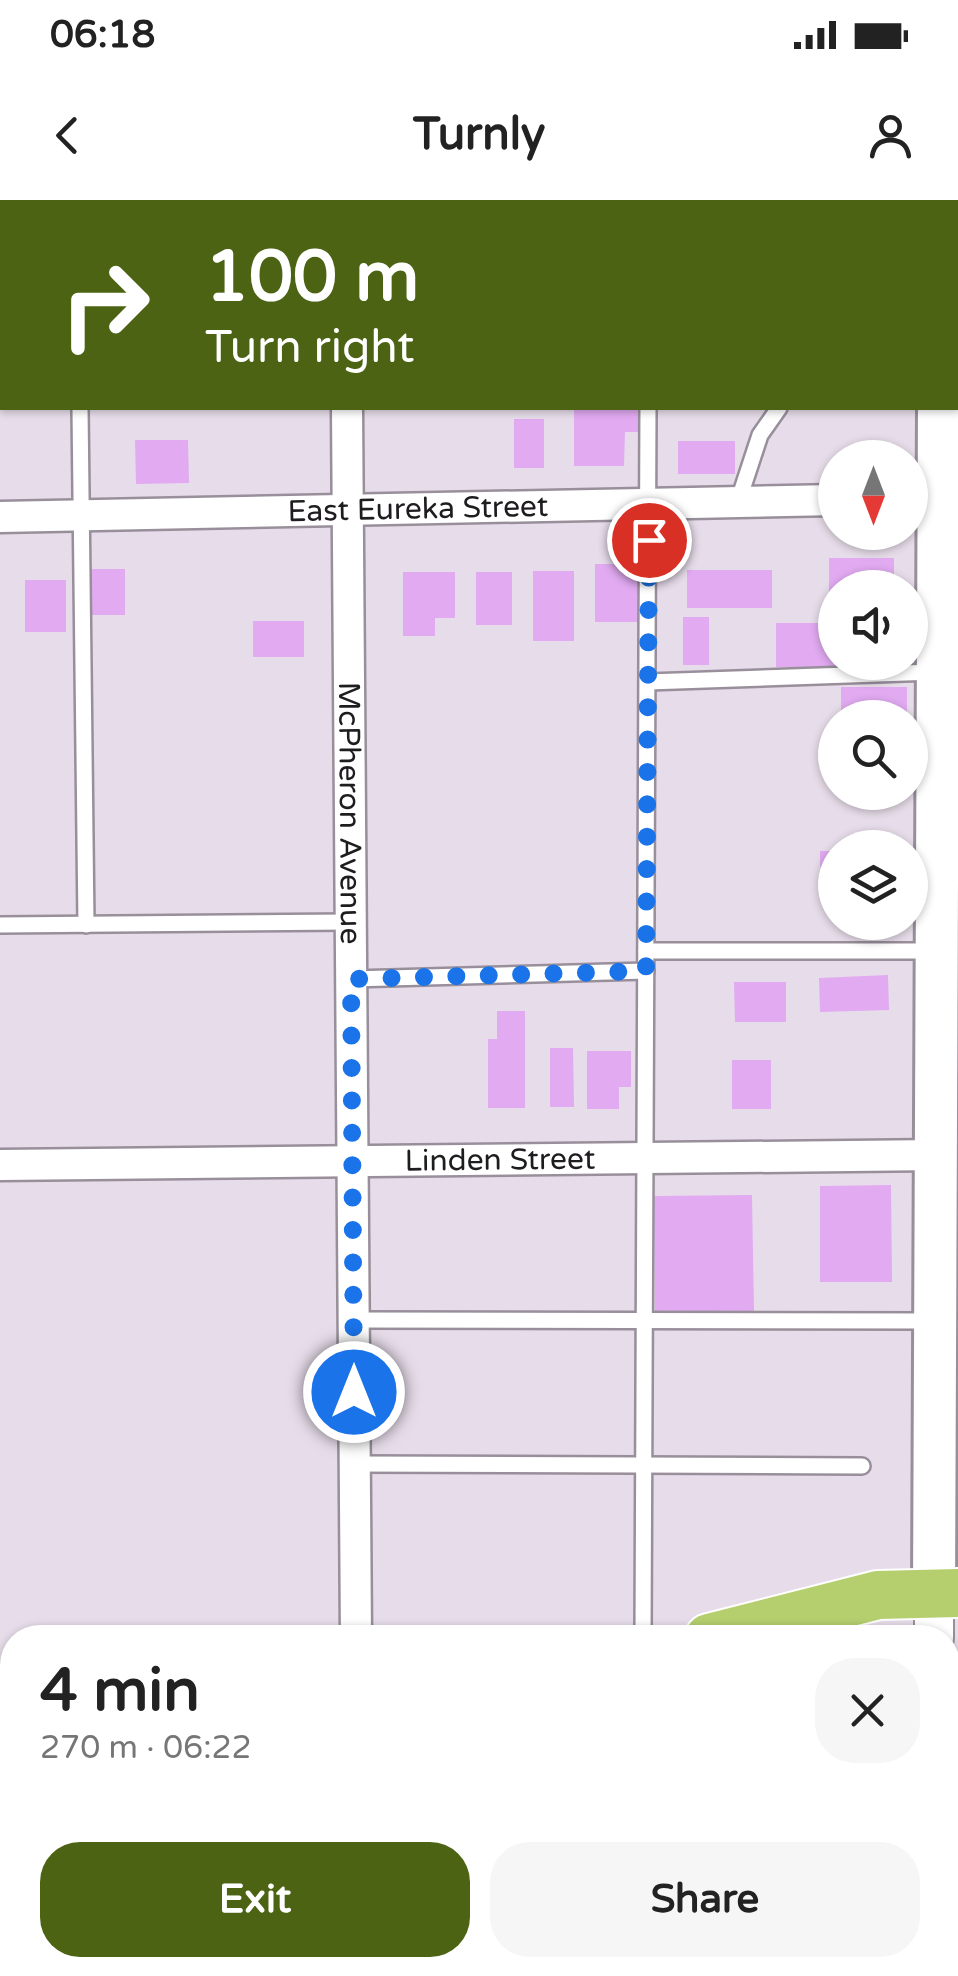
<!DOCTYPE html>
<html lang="en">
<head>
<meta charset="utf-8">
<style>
  body { margin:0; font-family:"Varela Round",sans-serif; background:#f6f6f6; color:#222; height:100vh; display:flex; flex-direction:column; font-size:38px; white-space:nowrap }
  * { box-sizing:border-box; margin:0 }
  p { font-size:32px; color:#767676 }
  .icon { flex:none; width:55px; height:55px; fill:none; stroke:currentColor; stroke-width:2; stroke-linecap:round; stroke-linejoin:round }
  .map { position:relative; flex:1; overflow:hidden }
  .panel { position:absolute; left:0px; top:1425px; width:960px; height:352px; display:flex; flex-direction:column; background:#fff; border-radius:40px 40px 0 0; box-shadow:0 2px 8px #0004 }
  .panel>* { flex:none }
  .banner { position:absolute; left:0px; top:0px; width:960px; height:210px; box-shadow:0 2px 8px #0004; background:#4b6312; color:#fff; overflow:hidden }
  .needle { width:65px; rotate:180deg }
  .tools { position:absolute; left:818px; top:240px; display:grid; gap:20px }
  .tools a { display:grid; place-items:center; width:110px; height:110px; border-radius:50%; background:#fff; box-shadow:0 2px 8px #0004; font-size:50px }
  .pin { position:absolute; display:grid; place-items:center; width:85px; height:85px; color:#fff; margin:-42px; border:5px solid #fff; border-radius:50%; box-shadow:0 2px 10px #0007 }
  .me { position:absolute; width:110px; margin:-55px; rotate:0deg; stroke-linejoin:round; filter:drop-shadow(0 0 8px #0008) }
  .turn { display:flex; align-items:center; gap:35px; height:210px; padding:0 40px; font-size:45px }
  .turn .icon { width:130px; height:130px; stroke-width:2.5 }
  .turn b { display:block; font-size:70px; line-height:85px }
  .round { display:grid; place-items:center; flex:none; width:105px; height:105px; border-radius:40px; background:#f6f6f6 }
  .summary { display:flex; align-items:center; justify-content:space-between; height:170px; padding:0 40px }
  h1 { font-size:60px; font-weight:700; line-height:75px }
  .button { display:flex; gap:20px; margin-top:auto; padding:20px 40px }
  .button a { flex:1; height:115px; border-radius:40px; background:#4b6312; color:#fff; font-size:40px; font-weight:700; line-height:115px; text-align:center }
  .button a+a { background:#f6f6f6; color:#222 }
  .status { display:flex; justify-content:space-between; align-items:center; height:70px; padding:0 50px; background:#fff; direction:ltr }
  .status svg { height:28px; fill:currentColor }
  header { display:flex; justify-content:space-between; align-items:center; height:130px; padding:0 40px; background:#fff; font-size:45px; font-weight:700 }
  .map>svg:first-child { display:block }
  .water { fill:#ad79bd; stroke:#825d8e; stroke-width:2.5 }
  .building { fill:#e1aaf1 }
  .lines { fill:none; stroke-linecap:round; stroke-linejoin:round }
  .service-casing { stroke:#988f9b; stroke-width:20 }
  .minor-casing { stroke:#988f9b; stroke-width:35 }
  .tertiary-casing { stroke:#988f9b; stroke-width:42 }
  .secondary-casing { stroke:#988f9b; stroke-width:48 }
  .primary-casing { stroke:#fff; stroke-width:52 }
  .path { stroke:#7a747c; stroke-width:5; stroke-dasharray:5 8; stroke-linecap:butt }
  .service { stroke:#fff; stroke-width:15 }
  .minor { stroke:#fff; stroke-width:30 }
  .tertiary { stroke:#fff; stroke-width:38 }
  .secondary { stroke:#fff; stroke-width:42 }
  .primary { stroke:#b5cf6e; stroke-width:48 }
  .route { stroke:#1a73e8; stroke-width:18; stroke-dasharray:0 32.4 }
  .labels { text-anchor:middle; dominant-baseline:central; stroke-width:10; stroke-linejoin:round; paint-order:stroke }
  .street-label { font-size:30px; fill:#1f1c20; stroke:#fff }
</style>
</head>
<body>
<div class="status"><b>06:18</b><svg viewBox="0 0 49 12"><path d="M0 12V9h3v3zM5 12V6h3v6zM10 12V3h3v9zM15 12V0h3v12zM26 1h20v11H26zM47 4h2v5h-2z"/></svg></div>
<header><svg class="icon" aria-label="back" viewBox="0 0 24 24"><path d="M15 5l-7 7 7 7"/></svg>Turnly<svg class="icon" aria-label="person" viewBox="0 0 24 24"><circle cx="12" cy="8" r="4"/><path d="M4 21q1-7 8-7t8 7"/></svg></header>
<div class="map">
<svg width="958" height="1776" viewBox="0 0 958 1776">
  <rect width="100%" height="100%" fill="#e7ddea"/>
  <g class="water">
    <polygon points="958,1462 958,1670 948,1676 948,1472"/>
    <polygon points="548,1765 779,1765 757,1776 523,1776"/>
  </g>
  <g class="building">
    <polygon points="574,208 639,209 639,232 625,232 624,266 574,266"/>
    <rect x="514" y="219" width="30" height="49"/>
    <polygon points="135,240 188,240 189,283 136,284"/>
    <rect x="678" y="241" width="57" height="33"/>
    <polygon points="829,358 894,358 894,388 835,388 835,396 829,396"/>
    <rect x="595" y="364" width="48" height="58"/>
    <rect x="90" y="369" width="35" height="46"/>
    <rect x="687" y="370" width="85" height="38"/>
    <rect x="533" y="371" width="41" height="70"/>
    <polygon points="403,372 455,372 455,418 435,418 435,436 403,436"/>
    <rect x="476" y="372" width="36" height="53"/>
    <rect x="25" y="380" width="41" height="52"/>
    <rect x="683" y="417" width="26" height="48"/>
    <rect x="253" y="421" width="51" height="36"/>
    <polygon points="776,423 835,423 835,462 894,462 894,468 776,467"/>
    <rect x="841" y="487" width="66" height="31"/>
    <polygon points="820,651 835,651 835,685 829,685 829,667 820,667"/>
    <polygon points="888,775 889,810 820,812 819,778"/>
    <polygon points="734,782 786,782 786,822 735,822"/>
    <polygon points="497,811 525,811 525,908 488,908 488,839 497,839"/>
    <polygon points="550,848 573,848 574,907 550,907"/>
    <polygon points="587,851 631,851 631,887 619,887 619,909 587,909"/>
    <rect x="732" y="860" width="39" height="49"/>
    <polygon points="891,985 892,1082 820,1082 820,986"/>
    <polygon points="752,995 754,1111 655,1113 654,996"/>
  </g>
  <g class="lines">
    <g class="service-casing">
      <g id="service">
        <polyline points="77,0 77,2"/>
        <polyline points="646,0 646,2"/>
        <polyline points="80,208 86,725"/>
        <polyline points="738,302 760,235 779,208"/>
        <polyline points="648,482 934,472"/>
        <polyline points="0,725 351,722"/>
        <polyline points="646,751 935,751"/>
        <polyline points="351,779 646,771"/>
        <polyline points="353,1120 932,1121"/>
        <polyline points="355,1264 862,1266"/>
        <polyline points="643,1438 648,208"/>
        <polyline points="0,1723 12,1723"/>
        <polyline points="54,1765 55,1776"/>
      </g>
    </g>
    <g class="minor-casing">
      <g id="minor">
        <polyline points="346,0 346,2"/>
        <path id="s1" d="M347,208L356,1438"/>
        <path id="s2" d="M0,317L835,300"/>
        <path id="s3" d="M0,965L938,955"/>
      </g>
    </g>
    <g class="tertiary-casing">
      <g id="tertiary">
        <polyline points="934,1393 934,1438"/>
        <polyline points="929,1776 930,1765"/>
      </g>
    </g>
    <g class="secondary-casing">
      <g id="secondary">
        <polyline points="937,0 937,2"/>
        <polyline points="934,1393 939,208"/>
      </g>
    </g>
    <g class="primary-casing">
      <g id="primary">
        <polyline points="709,1438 878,1395 958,1393"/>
        <polyline points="0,1581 12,1581"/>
      </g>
    </g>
    <polyline class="path" points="389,1776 411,1765"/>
    <use href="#service" class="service"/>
    <use href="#minor" class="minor"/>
    <use href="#tertiary" class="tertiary"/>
    <use href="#secondary" class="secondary"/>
    <use href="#primary" class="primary"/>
  </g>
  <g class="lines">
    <polyline class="route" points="354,1192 351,779 646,771 649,340"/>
  </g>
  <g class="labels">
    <g class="street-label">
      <text stroke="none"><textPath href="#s2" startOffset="418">East Eureka Street</textPath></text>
      <text stroke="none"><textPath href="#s1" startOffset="405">McPheron Avenue</textPath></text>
      <text stroke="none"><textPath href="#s3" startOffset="500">Linden Street</textPath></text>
    </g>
  </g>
</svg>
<div class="tools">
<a><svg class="needle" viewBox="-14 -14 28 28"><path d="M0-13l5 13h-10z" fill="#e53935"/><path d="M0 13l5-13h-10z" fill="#767676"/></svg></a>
<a><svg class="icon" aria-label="sound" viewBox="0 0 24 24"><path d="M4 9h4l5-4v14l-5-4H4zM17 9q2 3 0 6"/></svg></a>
<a><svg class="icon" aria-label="search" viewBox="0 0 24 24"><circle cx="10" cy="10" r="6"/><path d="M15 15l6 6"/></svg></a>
<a><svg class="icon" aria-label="layers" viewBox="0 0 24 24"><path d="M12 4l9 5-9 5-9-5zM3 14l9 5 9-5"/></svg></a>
</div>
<div class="pin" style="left:649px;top:340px;background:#d93025"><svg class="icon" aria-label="arrive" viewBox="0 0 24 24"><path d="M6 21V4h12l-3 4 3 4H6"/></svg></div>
<svg class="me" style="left:354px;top:1192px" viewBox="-20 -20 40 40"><circle r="17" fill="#1a73e8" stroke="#fff" stroke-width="3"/><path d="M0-11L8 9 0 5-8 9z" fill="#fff"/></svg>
<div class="banner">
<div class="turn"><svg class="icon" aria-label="right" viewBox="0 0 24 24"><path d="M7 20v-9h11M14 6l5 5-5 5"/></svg><div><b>100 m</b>Turn right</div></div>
</div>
<section class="panel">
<div class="summary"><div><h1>4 min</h1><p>270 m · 06:22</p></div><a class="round"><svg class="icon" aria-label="close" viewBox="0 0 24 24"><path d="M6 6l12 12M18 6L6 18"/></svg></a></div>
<div class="button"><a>Exit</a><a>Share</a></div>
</section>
</div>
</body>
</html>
